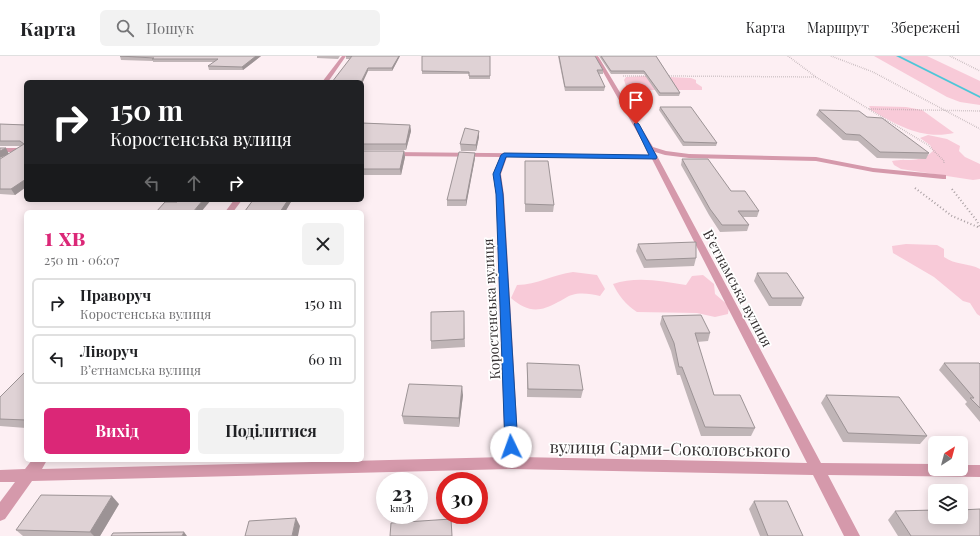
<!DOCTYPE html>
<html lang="uk">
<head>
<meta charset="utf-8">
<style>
  body { margin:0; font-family:"Playfair Display",serif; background:#f2f2f2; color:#202124; height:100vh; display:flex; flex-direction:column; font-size:15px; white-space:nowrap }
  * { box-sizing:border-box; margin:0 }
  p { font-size:13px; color:#757577 }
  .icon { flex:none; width:22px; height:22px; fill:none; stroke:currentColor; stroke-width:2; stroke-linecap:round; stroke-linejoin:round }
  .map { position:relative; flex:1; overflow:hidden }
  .details { position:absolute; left:24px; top:154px; width:340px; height:252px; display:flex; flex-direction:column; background:#fff; border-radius:6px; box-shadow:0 2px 10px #0003 }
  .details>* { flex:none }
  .top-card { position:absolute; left:24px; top:24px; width:340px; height:122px; border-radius:6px; box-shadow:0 2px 10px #0003; background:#202124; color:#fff; overflow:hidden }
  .needle { width:26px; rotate:36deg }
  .buttons { position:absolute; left:928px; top:380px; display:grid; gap:8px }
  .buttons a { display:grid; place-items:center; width:40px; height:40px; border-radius:6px; background:#fff; box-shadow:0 2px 10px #0003; font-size:20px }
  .speed { position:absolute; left:376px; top:416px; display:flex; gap:8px; font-size:20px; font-weight:700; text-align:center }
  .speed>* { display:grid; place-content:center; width:52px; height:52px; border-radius:50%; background:#fff; box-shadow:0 2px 10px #0003; line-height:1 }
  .speed small { font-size:10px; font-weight:400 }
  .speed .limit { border:6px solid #d22; background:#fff; color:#111 }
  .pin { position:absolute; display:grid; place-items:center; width:34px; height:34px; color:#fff; margin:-41px -17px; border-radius:50% 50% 50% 0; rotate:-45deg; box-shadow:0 0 4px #0007 }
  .pin .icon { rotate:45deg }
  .me { position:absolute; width:44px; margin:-22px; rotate:357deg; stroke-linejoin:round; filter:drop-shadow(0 0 3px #0008) }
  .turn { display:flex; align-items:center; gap:14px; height:84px; padding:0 20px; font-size:18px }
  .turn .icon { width:52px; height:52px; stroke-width:2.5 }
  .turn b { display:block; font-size:28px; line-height:34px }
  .lanes { display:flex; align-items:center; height:38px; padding:0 20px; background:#0003; justify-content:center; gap:20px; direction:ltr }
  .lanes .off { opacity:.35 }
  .round { display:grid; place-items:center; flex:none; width:42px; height:42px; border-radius:6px; background:#f2f2f2 }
  .headline { display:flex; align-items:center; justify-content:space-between; height:68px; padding:0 20px }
  h1 { font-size:24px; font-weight:700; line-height:30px; color:#db2777 }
  .cta { display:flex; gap:8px; margin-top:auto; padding:8px 20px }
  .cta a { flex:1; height:46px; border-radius:6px; background:#db2777; color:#fff; font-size:16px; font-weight:700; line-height:46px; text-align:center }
  .cta a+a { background:#f2f2f2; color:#202124 }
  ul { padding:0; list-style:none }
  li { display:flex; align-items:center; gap:12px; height:50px; margin:0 8px 6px; padding:0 12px; border:2px solid #e0e0e0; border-radius:6px }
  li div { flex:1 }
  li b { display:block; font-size:15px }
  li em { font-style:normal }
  header { display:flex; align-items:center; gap:24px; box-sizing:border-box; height:56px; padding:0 20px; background:#fff; border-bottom:1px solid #e0e0e0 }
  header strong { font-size:19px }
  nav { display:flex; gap:22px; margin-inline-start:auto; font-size:14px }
  .search { width:280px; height:36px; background:#f2f2f2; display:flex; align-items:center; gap:10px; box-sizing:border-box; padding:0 14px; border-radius:6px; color:#757577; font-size:15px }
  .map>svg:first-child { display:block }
  .green { fill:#f8cad8 }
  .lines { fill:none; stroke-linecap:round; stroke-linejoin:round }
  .stream { fill:#4ec6d8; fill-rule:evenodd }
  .path-far1 { stroke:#a89ea1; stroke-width:1.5; stroke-dasharray:0.5 1.5; stroke-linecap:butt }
  .path { stroke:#a89ea1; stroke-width:2; stroke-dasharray:1 2.5; stroke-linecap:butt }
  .minor { fill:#d599ab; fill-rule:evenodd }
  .wall { fill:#c0b5b7 }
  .shaded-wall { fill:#9c9395 }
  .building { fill:#dfd2d5; stroke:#9c9395 }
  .route { fill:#1a73e8; stroke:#114b97 }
  .labels { text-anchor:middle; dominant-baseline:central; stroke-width:3.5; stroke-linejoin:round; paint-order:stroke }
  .street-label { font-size:14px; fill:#363132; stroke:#fff }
  .near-street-label { font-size:17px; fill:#363132; stroke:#fff }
</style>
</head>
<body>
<header>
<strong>Карта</strong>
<div class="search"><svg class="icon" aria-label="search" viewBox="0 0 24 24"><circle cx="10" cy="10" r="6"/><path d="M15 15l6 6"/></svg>Пошук</div>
<nav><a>Карта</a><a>Маршрут</a><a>Збережені</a></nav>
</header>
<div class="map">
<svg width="980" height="480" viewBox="0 0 980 480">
  <rect width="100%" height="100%" fill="#fdeff3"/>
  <g class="green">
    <polygon points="874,0 927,0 980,25 980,49 960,46 947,41"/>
    <polygon points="646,20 691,22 696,24 696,27 702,31 702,34 630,34 626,30 624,24 626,21"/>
    <path d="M869,50L906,51L922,54L954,77C922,84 897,69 871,54Z"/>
    <path d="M928,79L947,83L960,90L959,95L965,101L980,108V123L973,124L901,113L894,109L892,105C909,102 919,108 933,95L930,89L920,82Z"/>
    <path d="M906,188L937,189L944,193V201C955,209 969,207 980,213V260L977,258L970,247L963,245L934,221L893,197L892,190Z"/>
    <path d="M573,216L597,219L605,233L600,240C591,238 581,236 572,239C567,240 563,244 558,246C539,257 527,256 511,242L517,229C537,229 554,218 573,216Z"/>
    <path d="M703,219L714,228L715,238L729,250L728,258L715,261L697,257L637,256C626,249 618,239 613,228C636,220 662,225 686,229L692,220Z"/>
  </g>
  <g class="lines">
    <polygon class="stream" points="896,0 900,0 980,40 980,42"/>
    <g class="path-far1">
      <polyline points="788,0 816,21 928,89 944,105 944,108"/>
      <polyline points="831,0 873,16 980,73"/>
      <polyline points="950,0 980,15"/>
      <polyline points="623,20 648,20"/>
      <polyline points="667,20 816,21"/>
      <polyline points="869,53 980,55"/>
    </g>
    <g class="path">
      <polyline points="915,132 952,160 980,172"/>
      <polyline points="952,133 977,165 980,172"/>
    </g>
    <g class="minor">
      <polygon points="342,0 346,0 328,26 322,26"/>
      <path d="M594,0H598L653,91L666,95L689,98L816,101L873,112L946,119V123H943L873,116L816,105L689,102L665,99L655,96L821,407L935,408V413H961V409H980V421L828,419L860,480H844L813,419L512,413L32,425L5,463L0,465V446L15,426H0V414L25,413L32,404H47L42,413L505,401L496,139L493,118L500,101L392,100L389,98L392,96L650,99ZM507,101L652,103L807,407L519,401L504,139L501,118Z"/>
      <rect x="0" y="92" width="26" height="4"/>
      <polygon points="234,144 242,144 233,156 225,156"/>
    </g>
  </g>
  <g class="wall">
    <polygon points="120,0 261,0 243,14 209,14 208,10 214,6 153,6 153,5 121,4"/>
    <polygon points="317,0 340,0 338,3 317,2"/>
    <polygon points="346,0 400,0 392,15 368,15 350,3 346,3"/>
    <polygon points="422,0 490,0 490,23 469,23 469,18 422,18"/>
    <polygon points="558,0 595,0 603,14 603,18 599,18 605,31 604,35 565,35"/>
    <polygon points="599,0 656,0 680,37 679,40 659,40 644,18 611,18"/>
    <polygon points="660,51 717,87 716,90 683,90 659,54"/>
    <polygon points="819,54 867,61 929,97 926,103 877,102 858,85 843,84 816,59"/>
    <polygon points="362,67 410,69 411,75 406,94 362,94"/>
    <polygon points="0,68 26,69 26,131 15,139 0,138 0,103 21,90 0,90"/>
    <polygon points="479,75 479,81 476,95 461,95 460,88"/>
    <polygon points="362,95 404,95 405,101 401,119 363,119 362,120"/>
    <polygon points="475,102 466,150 447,150 447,144"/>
    <polygon points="682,103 731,135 759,155 757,161 743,161 749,169 747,175 720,176 709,159 681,109"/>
    <polygon points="525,112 554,149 553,156 525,156"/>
    <polygon points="253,144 292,144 285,156 246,156 245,155"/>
    <polygon points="638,188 696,202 694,210 644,212 636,195"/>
    <polygon points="757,217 804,242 801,250 769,250 754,225"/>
    <polygon points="464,255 465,291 431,293 431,285"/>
    <polygon points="662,260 710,277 708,285 697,286 714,339 755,372 751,380 701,380 680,319 677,319 671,295 660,268"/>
    <polygon points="527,307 583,334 581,342 527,341"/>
    <polygon points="944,307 980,308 980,366 965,348 967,346 939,314"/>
    <polygon points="26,315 26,372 0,370 0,341"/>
    <polygon points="463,339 459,371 404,368 402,360"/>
    <polygon points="826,339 927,380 920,388 843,386 821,347"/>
    <polygon points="754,445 803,480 760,480 749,453"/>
    <polygon points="119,448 100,480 23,480 16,474"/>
    <polygon points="895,455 980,480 898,480 888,464"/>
  </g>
  <g class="shaded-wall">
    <polygon points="256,0 261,0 243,14 242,11"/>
    <polygon points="399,0 400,0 392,15 392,12"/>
    <polygon points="368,12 368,15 362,28 362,26 361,26"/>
    <polygon points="410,69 411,75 406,94 406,88"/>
    <polygon points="479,75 479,81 476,95 476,89"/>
    <polygon points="6,92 9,98 0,102 0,95"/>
    <polygon points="404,95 405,101 401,119 400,113"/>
    <polygon points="475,97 475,102 466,150 466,144"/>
    <polygon points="26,123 26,131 15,139 11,133"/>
    <polygon points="203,144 211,144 201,156 193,156"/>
    <polygon points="288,144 292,144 285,156 280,156"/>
    <polygon points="462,330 463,339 459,371 459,362"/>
    <polygon points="112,440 119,448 100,480 94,480 90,476"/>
    <polygon points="296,462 300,470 298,480 292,480"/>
    <polygon points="184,476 187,480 182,480"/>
  </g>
  <g class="building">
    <polygon points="120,0 256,0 242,11 208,10 218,3 152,3 154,2"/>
    <polygon points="346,0 399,0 392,12 368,12 361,26 332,26 352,0"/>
    <polygon points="422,0 490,0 490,20 469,20 469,16 422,15"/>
    <polygon points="559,0 595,0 603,14 597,14 605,31 565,31"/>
    <polygon points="601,0 656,0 680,37 660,37 644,15 611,15"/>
    <polygon points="660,51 691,51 717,87 684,86"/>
    <polygon points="819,54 859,55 867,61 882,62 929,97 880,96 860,79 846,78"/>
    <polygon points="362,67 410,69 406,88 362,88"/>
    <polygon points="0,68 26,69 26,123 11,133 0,133 0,103 24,88 20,85 0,85"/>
    <polygon points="465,72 479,75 476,89 460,88"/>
    <polygon points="0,92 6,92 0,95"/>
    <polygon points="362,95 404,95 400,113 362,113"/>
    <polygon points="459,96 475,97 466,144 447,144"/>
    <polygon points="682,103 708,103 731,135 745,135 759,155 738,155 749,169 722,169 710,153"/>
    <polygon points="525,105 548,105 554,149 525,148"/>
    <polygon points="179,144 203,144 193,156 156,156 165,146 177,146"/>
    <polygon points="253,144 288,144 280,156 252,156 253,155 245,155"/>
    <polygon points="696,186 696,202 646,204 638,188"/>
    <polygon points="757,217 787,217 804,242 772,242"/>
    <polygon points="464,255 464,283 431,285 431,256"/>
    <polygon points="701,259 710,277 695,277 714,339 740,339 755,372 705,371 682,311 679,311 674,287 662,260"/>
    <polygon points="527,307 579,309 583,334 528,333"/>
    <polygon points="944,307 979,307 980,308 980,352 970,342 974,342"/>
    <polygon points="26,315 26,364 0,363 0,341"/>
    <polygon points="409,328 462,330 459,362 402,360"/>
    <polygon points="826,339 899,341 927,380 848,377"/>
    <polygon points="41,439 112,440 90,476 16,474"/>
    <polygon points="754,445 787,445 803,480 768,480"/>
    <polygon points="980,453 980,480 911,480 895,455 935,454 935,461 961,461 961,454"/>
    <polygon points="296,462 292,480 245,480 249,465"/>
    <polygon points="451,463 452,480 390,480 391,467"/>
    <polygon points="184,476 182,480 111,480 113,477"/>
  </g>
  <polygon class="route" points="636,66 639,68 657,101 656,103 506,101 500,118 503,138 518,391 516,395 511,396 507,395 505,391 496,138 493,118 501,99 504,97 649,99 634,68"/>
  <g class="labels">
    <g class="street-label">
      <text transform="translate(738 232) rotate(62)">Вʼєтнамська вулиця</text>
      <text transform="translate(491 253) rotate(-93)">Коростенська вулиця</text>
    </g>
    <g class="near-street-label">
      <text transform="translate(670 392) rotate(1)">вулиця Сарми-Соколовського</text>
    </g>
  </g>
</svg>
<div class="buttons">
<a><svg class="needle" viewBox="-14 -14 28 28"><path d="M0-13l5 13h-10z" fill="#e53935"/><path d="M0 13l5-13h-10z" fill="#757577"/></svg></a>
<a><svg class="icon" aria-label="layers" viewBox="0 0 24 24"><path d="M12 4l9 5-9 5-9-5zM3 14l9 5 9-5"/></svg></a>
</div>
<div class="speed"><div>23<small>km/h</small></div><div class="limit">30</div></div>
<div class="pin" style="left:636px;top:68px;background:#d93025"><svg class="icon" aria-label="arrive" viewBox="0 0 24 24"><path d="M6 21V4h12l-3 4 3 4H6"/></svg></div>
<svg class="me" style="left:511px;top:391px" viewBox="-20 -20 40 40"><circle r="19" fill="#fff"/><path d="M0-13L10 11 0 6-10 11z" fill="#1a73e8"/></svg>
<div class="top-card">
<div class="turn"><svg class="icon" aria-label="right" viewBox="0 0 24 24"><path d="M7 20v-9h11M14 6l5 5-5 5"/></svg><div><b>150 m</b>Коростенська вулиця</div></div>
<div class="lanes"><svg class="icon off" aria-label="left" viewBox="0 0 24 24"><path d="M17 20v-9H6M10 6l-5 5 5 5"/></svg><svg class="icon off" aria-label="ahead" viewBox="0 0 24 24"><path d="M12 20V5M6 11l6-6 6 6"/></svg><svg class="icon" aria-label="right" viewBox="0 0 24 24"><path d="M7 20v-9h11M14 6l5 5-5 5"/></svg></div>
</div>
<section class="details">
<div class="headline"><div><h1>1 хв</h1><p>250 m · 06:07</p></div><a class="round"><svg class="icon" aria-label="close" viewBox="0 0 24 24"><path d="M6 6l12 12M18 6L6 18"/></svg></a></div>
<ul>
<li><svg class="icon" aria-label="right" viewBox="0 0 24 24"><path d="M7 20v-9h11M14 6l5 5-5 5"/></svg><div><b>Праворуч</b><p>Коростенська вулиця</p></div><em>150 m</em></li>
<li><svg class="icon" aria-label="left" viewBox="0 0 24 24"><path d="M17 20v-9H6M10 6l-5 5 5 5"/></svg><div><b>Ліворуч</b><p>Вʼєтнамська вулиця</p></div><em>60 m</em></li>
</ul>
<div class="cta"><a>Вихід</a><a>Поділитися</a></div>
</section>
</div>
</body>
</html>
